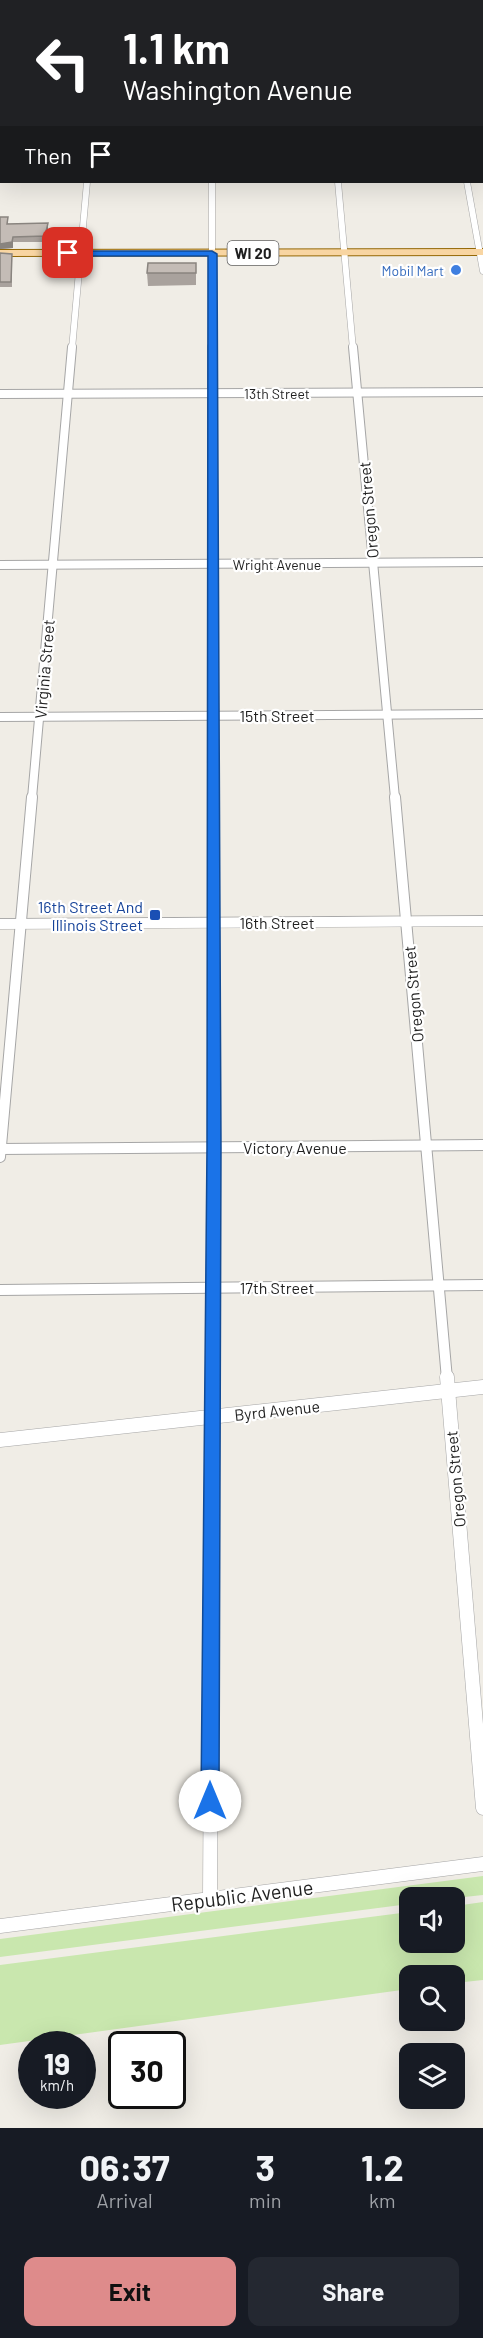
<!DOCTYPE html>
<html lang="en">
<head>
<meta charset="utf-8">
<style>
  body { margin:0; font-family:Barlow,sans-serif; background:#242831; color:#f1f3f6; height:100vh; display:flex; flex-direction:column; font-size:22px; white-space:nowrap }
  * { box-sizing:border-box; margin:0 }
  p { font-size:20px; color:#9ea1a6 }
  .icon { flex:none; width:33px; height:33px; fill:none; stroke:currentColor; stroke-width:2; stroke-linecap:round; stroke-linejoin:round }
  .map { position:relative; height:2128px; overflow:hidden }
  .panel { display:flex; flex-direction:column; background:#171b24; flex:1 }
  .panel>* { flex:none }
  .top-card { position:absolute; left:0px; top:0px; width:483px; height:183px; box-shadow:0 6px 24px #0002; background:#202124; color:#fff; overflow:hidden }
  .fabs { position:absolute; left:399px; top:1887px; display:grid; gap:12px }
  .fabs a { display:grid; place-items:center; width:66px; height:66px; border-radius:12px; background:#171b24; box-shadow:0 6px 24px #0002; font-size:30px }
  .speed { position:absolute; left:18px; top:2031px; display:flex; gap:12px; font-size:30px; font-weight:700; text-align:center }
  .speed>* { display:grid; place-content:center; width:78px; height:78px; border-radius:50%; background:#171b24; box-shadow:0 6px 24px #0002; line-height:1 }
  .speed small { font-size:15px; font-weight:400 }
  .speed .limit { border:3px solid #111; border-radius:9px; background:#fff; color:#111 }
  .pin { position:absolute; display:grid; place-items:center; width:51px; height:51px; color:#fff; margin:-26px; border-radius:12px; box-shadow:0 3px 9px #0006 }
  .me { position:absolute; width:66px; margin:-33px; rotate:0deg; stroke-linejoin:round; filter:drop-shadow(0 0 4px #0008) }
  .turn { display:flex; align-items:center; gap:21px; height:126px; padding:0 24px; font-size:27px }
  .turn .icon { width:78px; height:78px; stroke-width:2.5 }
  .turn b { display:block; font-size:42px; line-height:51px }
  .then { display:flex; align-items:center; height:57px; padding:0 24px; background:#0003; gap:12px; font-size:22px }
  .eta { display:flex; justify-content:space-evenly; align-items:center; height:102px; text-align:center }
  .eta b { font-size:36px; font-weight:700; line-height:42px }
  .button { display:flex; gap:12px; margin-top:auto; padding:12px 24px }
  .button a { flex:1; height:69px; border-radius:12px; background:#de8b8b; color:#111; font-size:24px; font-weight:700; line-height:69px; text-align:center }
  .button a+a { background:#242831; color:#f1f3f6 }
  .map>svg:first-child { display:block }
  .grass { fill:#c9e7ae }
  .lines { fill:none; stroke-linecap:round; stroke-linejoin:round }
  .minor-far3-casing { stroke:#a6a6a6; stroke-width:7 }
  .minor-far2-casing { stroke:#a6a6a6; stroke-width:10 }
  .minor-far1-casing { stroke:#a6a6a6; stroke-width:12 }
  .minor-casing { stroke:#a6a6a6; stroke-width:15 }
  .tertiary-casing { stroke:#a6a6a6; stroke-width:1 }
  .primary-casing { stroke:#946806; stroke-width:2 }
  .minor-far3 { stroke:#fff; stroke-width:6 }
  .minor-far2 { stroke:#fff; stroke-width:8 }
  .minor-far1 { stroke:#fff; stroke-width:10 }
  .minor { stroke:#fff; stroke-width:14 }
  .tertiary { fill:#fff; fill-rule:evenodd }
  .primary { fill:#f8d5a2; fill-rule:evenodd }
  .wall { fill:#a9a29d }
  .shaded-wall { fill:#89847f }
  .building { fill:#c4bcb6; stroke:#89847f; stroke-width:1.5 }
  .route { fill:#1a73e8; stroke:#114b97; stroke-width:1.5 }
  .shop-dot { fill:#3f7fe0; stroke:#fff; stroke-width:2 }
  .transit-dot { fill:#1a4fb4; stroke:#fff; stroke-width:2 }
  .labels { text-anchor:middle; dominant-baseline:central; stroke-width:4.5; stroke-linejoin:round; paint-order:stroke }
  .far-shop-label { font-size:14px; fill:#366cbe; stroke:#fff; text-anchor:end }
  .far-street-label { font-size:14px; fill:#1f1f1f; stroke:#fff }
  .shield { fill:#fff; stroke:#626262; stroke-width:1.5 }
  .shield-label { font-size:15px; font-weight:bold; fill:#1f1f1f }
  .street-label { font-size:16px; fill:#1f1f1f; stroke:#fff }
  .transit-label { font-size:16px; fill:#164399; stroke:#fff; text-anchor:end }
  .near-street-label { font-size:20px; fill:#1f1f1f; stroke:#fff }
</style>
</head>
<body>
<div class="map">
<svg width="483" height="2128" viewBox="0 0 483 2128">
  <rect width="100%" height="100%" fill="#f0ede6"/>
  <g class="grass">
    <polygon points="483,1876 483,1895 455,1898 410,1898 409,1904 0,1957 0,1939"/>
    <polygon points="483,1902 483,1980 455,1983 454,1976 410,1976 409,1989 0,2045 0,1965 409,1912 410,1942 454,1942 455,1906"/>
  </g>
  <g class="lines">
    <g class="minor-far3-casing">
      <g id="minor-far3">
        <polyline points="212,182 212,349"/>
        <polyline points="338,182 353,349"/>
        <polyline points="467,182 483,271"/>
        <polyline points="72,349 87,182"/>
      </g>
    </g>
    <g class="minor-far2-casing">
      <g id="minor-far2">
        <polyline points="212,347 213,798"/>
        <polyline points="353,347 395,798"/>
        <polyline points="0,394 483,392"/>
        <polyline points="0,565 483,562"/>
        <polyline points="0,717 483,714"/>
        <polyline points="32,798 72,347"/>
      </g>
    </g>
    <g class="minor-far1-casing">
      <g id="minor-far1">
        <polyline points="395,797 447,1379"/>
        <polyline points="0,1149 483,1145"/>
        <polyline points="0,1157 32,797"/>
        <polyline points="0,1290 483,1285"/>
        <polyline points="213,1379 213,797"/>
      </g>
    </g>
    <g class="minor-casing">
      <g id="minor">
        <polyline points="447,1377 483,1808"/>
        <polyline points="0,1440 483,1387"/>
        <polyline points="210,1899 213,1377"/>
        <polyline points="0,1926 483,1864"/>
      </g>
    </g>
    <g class="tertiary-casing">
      <g id="tertiary">
        <rect x="482" y="13" width="1" height="4"/>
        <rect x="0" y="14" width="2" height="4"/>
        <polygon points="483,916 483,926 0,929 0,919"/>
      </g>
    </g>
    <g class="primary-casing">
      <polygon id="primary" points="483,249 483,255 0,256 0,250"/>
    </g>
    <use href="#minor-far3" class="minor-far3"/>
    <use href="#minor-far2" class="minor-far2"/>
    <use href="#minor-far1" class="minor-far1"/>
    <use href="#minor" class="minor"/>
    <use href="#tertiary" class="tertiary"/>
    <use href="#primary" class="primary"/>
  </g>
  <g class="wall">
    <polygon points="0,217 9,224 48,223 48,229 46,242 13,242 13,248 0,249"/>
    <polygon points="0,253 12,254 12,287 0,287"/>
    <polygon points="196,263 196,285 148,286 147,273"/>
  </g>
  <g class="shaded-wall">
    <polygon points="48,223 48,229 46,242 45,236"/>
    <polygon points="13,237 13,248 0,249 0,244"/>
  </g>
  <g class="building">
    <polygon points="0,217 8,217 7,224 48,223 45,236 13,237 12,242 0,244"/>
    <polygon points="0,253 12,254 11,282 0,282"/>
    <polygon points="148,263 196,263 196,273 147,273"/>
  </g>
  <polygon class="route" points="65,251 212,251 217,254 221,1147 219,1801 216,1807 210,1810 204,1807 201,1801 207,1147 208,256 68,256 64,253"/>
  <circle class="shop-dot" cx="456" cy="270" r="6"/>
  <rect class="transit-dot" x="149" y="909" width="12" height="12" rx="3"/>
  <g class="labels">
    <g class="far-shop-label">
      <text x="444" y="270">Mobil Mart</text>
    </g>
    <g class="far-street-label">
      <text x="277" y="393">13th Street</text>
      <text x="277" y="564">Wright Avenue</text>
    </g>
    <rect class="shield" x="227.5" y="241" width="51" height="24" rx="4.5"/>
    <g class="shield-label">
      <text x="253" y="253">WI 20</text>
    </g>
    <g class="street-label">
      <text transform="translate(368 510) rotate(-95)">Oregon Street</text>
      <text transform="translate(44 669) rotate(-85)">Virginia Street</text>
      <text x="277" y="715">15th Street</text>
      <text x="277" y="922">16th Street</text>
      <text transform="translate(413 994) rotate(-95)">Oregon Street</text>
      <text x="295" y="1147">Victory Avenue</text>
      <text x="277" y="1287">17th Street</text>
      <text transform="translate(277 1410) rotate(-6)">Byrd Avenue</text>
      <text transform="translate(455 1479) rotate(-95)">Oregon Street</text>
    </g>
    <g class="transit-label">
      <text x="143" y="906">16th Street And<tspan x="143" dy="18">Illinois Street</tspan></text>
    </g>
    <g class="near-street-label">
      <text transform="translate(242 1895) rotate(-7)">Republic Avenue</text>
    </g>
  </g>
</svg>
<div class="fabs">
<a><svg class="icon" aria-label="sound" viewBox="0 0 24 24"><path d="M4 9h4l5-4v14l-5-4H4zM17 9q2 3 0 6"/></svg></a>
<a><svg class="icon" aria-label="search" viewBox="0 0 24 24"><circle cx="10" cy="10" r="6"/><path d="M15 15l6 6"/></svg></a>
<a><svg class="icon" aria-label="layers" viewBox="0 0 24 24"><path d="M12 4l9 5-9 5-9-5zM3 14l9 5 9-5"/></svg></a>
</div>
<div class="speed"><div>19<small>km/h</small></div><div class="limit">30</div></div>
<div class="pin" style="left:68px;top:253px;background:#d93025"><svg class="icon" aria-label="arrive" viewBox="0 0 24 24"><path d="M6 21V4h12l-3 4 3 4H6"/></svg></div>
<svg class="me" style="left:210px;top:1801px" viewBox="-20 -20 40 40"><circle r="19" fill="#fff"/><path d="M0-13L10 11 0 6-10 11z" fill="#1a73e8"/></svg>
<div class="top-card">
<div class="turn"><svg class="icon" aria-label="left" viewBox="0 0 24 24"><path d="M17 20v-9H6M10 6l-5 5 5 5"/></svg><div><b>1.1 km</b>Washington Avenue</div></div>
<div class="then">Then<svg class="icon" aria-label="arrive" viewBox="0 0 24 24"><path d="M6 21V4h12l-3 4 3 4H6"/></svg></div>
</div>
</div>
<section class="panel">
<div class="eta">
<div><b>06:37</b><p>Arrival</p></div>
<div><b>3</b><p>min</p></div>
<div><b>1.2</b><p>km</p></div>
</div>
<div class="button"><a>Exit</a><a>Share</a></div>
</section>
</body>
</html>
